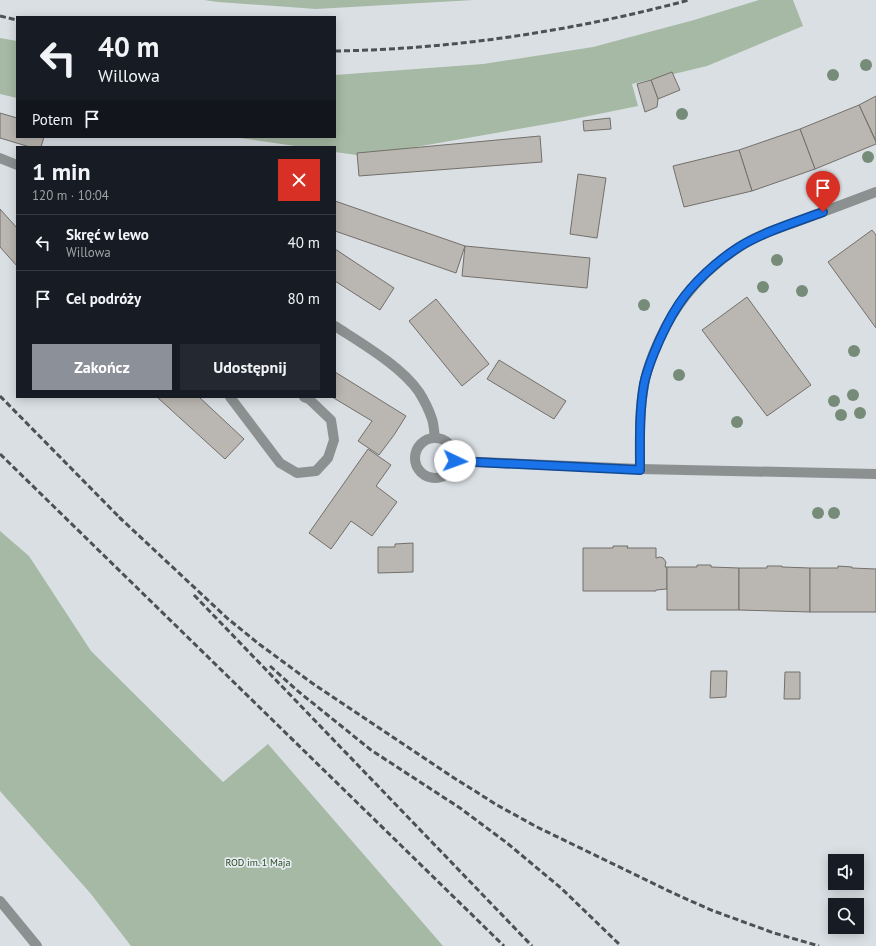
<!DOCTYPE html>
<html lang="pl">
<head>
<meta charset="utf-8">
<style>
  body { margin:0; font-family:"PT Sans",sans-serif; background:#242831; color:#f1f3f6; height:100vh; display:flex; flex-direction:column; font-size:15px; white-space:nowrap }
  * { box-sizing:border-box; margin:0 }
  p { font-size:13px; color:#9ea1a6 }
  .icon { flex:none; width:22px; height:22px; fill:none; stroke:currentColor; stroke-width:2; stroke-linecap:round; stroke-linejoin:round }
  .map { position:relative; flex:1; overflow:hidden }
  .panel { position:absolute; left:16px; top:146px; width:320px; height:252px; display:flex; flex-direction:column; background:#171b24; border-radius:0px; box-shadow:0 2px 10px #0003 }
  .panel>* { flex:none }
  .top-card { position:absolute; left:16px; top:16px; width:320px; height:122px; border-radius:0px; box-shadow:0 2px 10px #0003; background:#171b24; color:#f1f3f6; overflow:hidden }
  .buttons { position:absolute; left:828px; top:854px; display:grid; gap:8px }
  .buttons a { display:grid; place-items:center; width:36px; height:36px; border-radius:0px; background:#171b24; box-shadow:0 2px 10px #0003; font-size:20px }
  .pin { position:absolute; display:grid; place-items:center; width:34px; height:34px; color:#fff; margin:-41px -17px; border-radius:50% 50% 50% 0; rotate:-45deg; box-shadow:0 0 4px #0007 }
  .pin .icon { rotate:45deg }
  .me { position:absolute; width:44px; margin:-22px; rotate:93deg; stroke-linejoin:round; filter:drop-shadow(0 0 3px #0008) }
  .turn { display:flex; align-items:center; gap:14px; height:84px; padding:0 16px; font-size:18px }
  .turn .icon { width:52px; height:52px; stroke-width:2.5 }
  .turn b { display:block; font-size:28px; line-height:34px }
  .then { display:flex; align-items:center; height:38px; padding:0 16px; background:#0003; gap:8px; font-size:15px }
  .round { display:grid; place-items:center; flex:none; width:42px; height:42px; border-radius:0px; background:#242831 }
  .headline { display:flex; align-items:center; justify-content:space-between; height:68px; padding:0 16px }
  h1 { font-size:24px; font-weight:800; line-height:30px }
  .action { display:flex; gap:8px; margin-top:auto; padding:8px 16px }
  .action a { flex:1; height:46px; border-radius:0px; background:#8c9099; color:#fff; font-size:16px; font-weight:800; line-height:46px; text-align:center }
  .action a+a { background:#242831; color:#f1f3f6 }
  ul { padding:0; list-style:none }
  li { display:flex; align-items:center; gap:12px; height:56px; padding:0 16px; border-top:1px solid #363941 }
  li div { flex:1 }
  li b { display:block; font-size:15px }
  li em { font-style:normal }
  .map>svg:first-child { display:block }
  .green { fill:#a6b9a4 }
  .building { fill:#bab6b1; stroke:#736f6a }
  .lines { fill:none; stroke-linecap:round; stroke-linejoin:round }
  .minor { stroke:#8d9091; stroke-width:10 }
  .rail { stroke:#4e5153; stroke-width:3; stroke-dasharray:6 3; stroke-linecap:butt }
  .tree { fill:#768c78 }
  .route-casing { stroke:#114b97; stroke-width:10 }
  .route { stroke:#1a73e8; stroke-width:7 }
  .labels { text-anchor:middle; dominant-baseline:central; stroke-width:3.5; stroke-linejoin:round; paint-order:stroke }
  .park-label { font-size:10px; fill:#24481f; stroke:#e7ecf1 }
</style>
</head>
<body>
<div class="map">
<svg width="876" height="946" viewBox="0 0 876 946">
  <rect width="100%" height="100%" fill="#dadfe4"/>
  <g class="green">
    <polygon points="204,0 474,0 316,9 218,2"/>
    <polygon points="759,0 793,0 803,26 707,66 632,84 638,106 564,121 364,156 335,152 335,147 302,147 233,137 335,137 335,75 483,64 593,47 694,20"/>
    <polygon points="0,38 17,41 17,98 0,94"/>
    <polygon points="0,531 29,556 91,651 223,782 268,744 443,946 131,946 91,894 0,791"/>
  </g>
  <g class="building">
    <polygon points="672,72 680,90 658,99 651,80"/>
    <polygon points="651,80 658,99 657,107 645,112 637,84"/>
    <polygon points="876,96 876,141 859,105"/>
    <polygon points="859,105 876,142 876,144 815,169 800,129"/>
    <polygon points="0,113 17,118 17,137 44,137 41,147 30,147 0,138"/>
    <polygon points="610,118 611,129 584,131 583,121"/>
    <polygon points="800,129 815,169 752,191 739,150"/>
    <polygon points="540,136 542,162 359,176 357,153"/>
    <polygon points="739,150 752,191 684,207 673,166"/>
    <polygon points="578,174 606,178 597,238 570,234"/>
    <polygon points="335,201 465,246 456,273 335,231"/>
    <polygon points="0,209 17,228 17,266 0,247"/>
    <polygon points="872,230 876,235 876,328 828,262"/>
    <polygon points="465,246 590,258 587,288 462,276"/>
    <polygon points="335,249 394,288 380,310 335,281"/>
    <polygon points="747,297 811,385 767,416 754,399 702,330"/>
    <polygon points="436,299 489,364 462,386 409,321"/>
    <polygon points="499,360 566,401 554,419 487,379"/>
    <polygon points="335,372 406,416 394,435 379,455 358,441 372,421 332,397 335,397"/>
    <polygon points="157,397 199,397 244,439 225,459"/>
    <polygon points="368,449 391,465 376,486 397,502 372,536 351,521 331,549 309,533"/>
    <polygon points="413,543 413,572 378,573 378,547 395,547 395,544"/>
    <polygon points="613,546 628,546 627,548 656,548 656,558 660,557 663,558 666,562 665,567 667,567 667,589 656,590 656,591 583,591 583,548 613,548"/>
    <polygon points="697,565 711,565 711,567 739,568 739,610 667,610 667,567 697,567"/>
    <polygon points="767,566 782,566 782,567 810,568 810,612 739,610 739,568 767,568"/>
    <polygon points="838,566 852,567 852,568 876,569 876,612 810,612 810,568 838,568"/>
    <polygon points="711,671 727,671 726,697 710,698"/>
    <polygon points="785,672 800,672 800,699 784,699"/>
  </g>
  <g class="lines">
    <g class="minor">
      <polyline points="0,158 17,165"/>
      <path d="M335,326C361,343 401,366 419,392C424,400 429,410 432,419C434,425 434,432 435,438"/>
      <polyline points="230,397 280,463 297,473 316,471 328,458 334,440 331,420 309,399 304,397"/>
      <circle cx="435" cy="458" r="20"/>
      <polyline points="455,461 640,469 876,474"/>
      <path d="M640,469C640,441 639,413 644,385C647,367 657,343 665,328C683,294 706,269 738,248C755,236 777,229 796,222C823,212 849,202 876,192"/>
      <polyline points="0,901 37,946"/>
    </g>
    <g class="rail">
      <polyline points="0,16 17,20"/>
      <path d="M335,51C455,49 573,31 689,0"/>
      <polyline points="0,396 122,520"/>
      <polyline points="0,454 504,946"/>
      <polyline points="119,517 227,618 259,644 312,683 451,776 497,805 537,827 673,893 711,910 774,933 819,946"/>
      <polyline points="194,595 532,946"/>
      <polyline points="270,666 299,692 371,750 460,808 507,843 561,888 621,946"/>
    </g>
  </g>
  <g class="tree">
    <circle cx="866" cy="65" r="6"/>
    <circle cx="833" cy="75" r="6"/>
    <circle cx="682" cy="114" r="6"/>
    <circle cx="868" cy="157" r="6"/>
    <circle cx="823" cy="177" r="6"/>
    <circle cx="777" cy="260" r="6"/>
    <circle cx="763" cy="287" r="6"/>
    <circle cx="802" cy="291" r="6"/>
    <circle cx="644" cy="305" r="6"/>
    <circle cx="854" cy="351" r="6"/>
    <circle cx="679" cy="375" r="6"/>
    <circle cx="853" cy="395" r="6"/>
    <circle cx="834" cy="401" r="6"/>
    <circle cx="860" cy="413" r="6"/>
    <circle cx="841" cy="415" r="6"/>
    <circle cx="737" cy="422" r="6"/>
    <circle cx="818" cy="513" r="6"/>
    <circle cx="834" cy="513" r="6"/>
  </g>
  <g class="lines">
    <g class="route-casing">
      <path id="route" d="M455,461L640,470C640,441 639,412 644,384C646,374 650,363 654,353C661,336 669,319 679,304C693,283 717,261 739,247C763,232 796,222 823,212"/>
    </g>
    <use href="#route" class="route"/>
  </g>
  <g class="labels">
    <g class="park-label">
      <text x="258" y="862">ROD im. 1 Maja</text>
    </g>
  </g>
</svg>
<div class="buttons">
<a><svg class="icon" aria-label="sound" viewBox="0 0 24 24"><path d="M4 9h4l5-4v14l-5-4H4zM17 9q2 3 0 6"/></svg></a>
<a><svg class="icon" aria-label="search" viewBox="0 0 24 24"><circle cx="10" cy="10" r="6"/><path d="M15 15l6 6"/></svg></a>
</div>
<div class="pin" style="left:823px;top:212px;background:#d93025"><svg class="icon" aria-label="arrive" viewBox="0 0 24 24"><path d="M6 21V4h12l-3 4 3 4H6"/></svg></div>
<svg class="me" style="left:455px;top:461px" viewBox="-20 -20 40 40"><circle r="19" fill="#fff"/><path d="M0-13L10 11 0 6-10 11z" fill="#1a73e8"/></svg>
<div class="top-card">
<div class="turn"><svg class="icon" aria-label="left" viewBox="0 0 24 24"><path d="M17 20v-9H6M10 6l-5 5 5 5"/></svg><div><b>40 m</b>Willowa</div></div>
<div class="then">Potem<svg class="icon" aria-label="arrive" viewBox="0 0 24 24"><path d="M6 21V4h12l-3 4 3 4H6"/></svg></div>
</div>
<section class="panel">
<div class="headline"><div><h1>1 min</h1><p>120 m · 10:04</p></div><a class="round" style="background:#d93025;color:#fff"><svg class="icon" aria-label="close" viewBox="0 0 24 24"><path d="M6 6l12 12M18 6L6 18"/></svg></a></div>
<ul>
<li><svg class="icon" aria-label="left" viewBox="0 0 24 24"><path d="M17 20v-9H6M10 6l-5 5 5 5"/></svg><div><b>Skręć w lewo</b><p>Willowa</p></div><em>40 m</em></li>
<li><svg class="icon" aria-label="arrive" viewBox="0 0 24 24"><path d="M6 21V4h12l-3 4 3 4H6"/></svg><div><b>Cel podróży</b></div><em>80 m</em></li>
</ul>
<div class="action"><a>Zakończ</a><a>Udostępnij</a></div>
</section>
</div>
</body>
</html>
